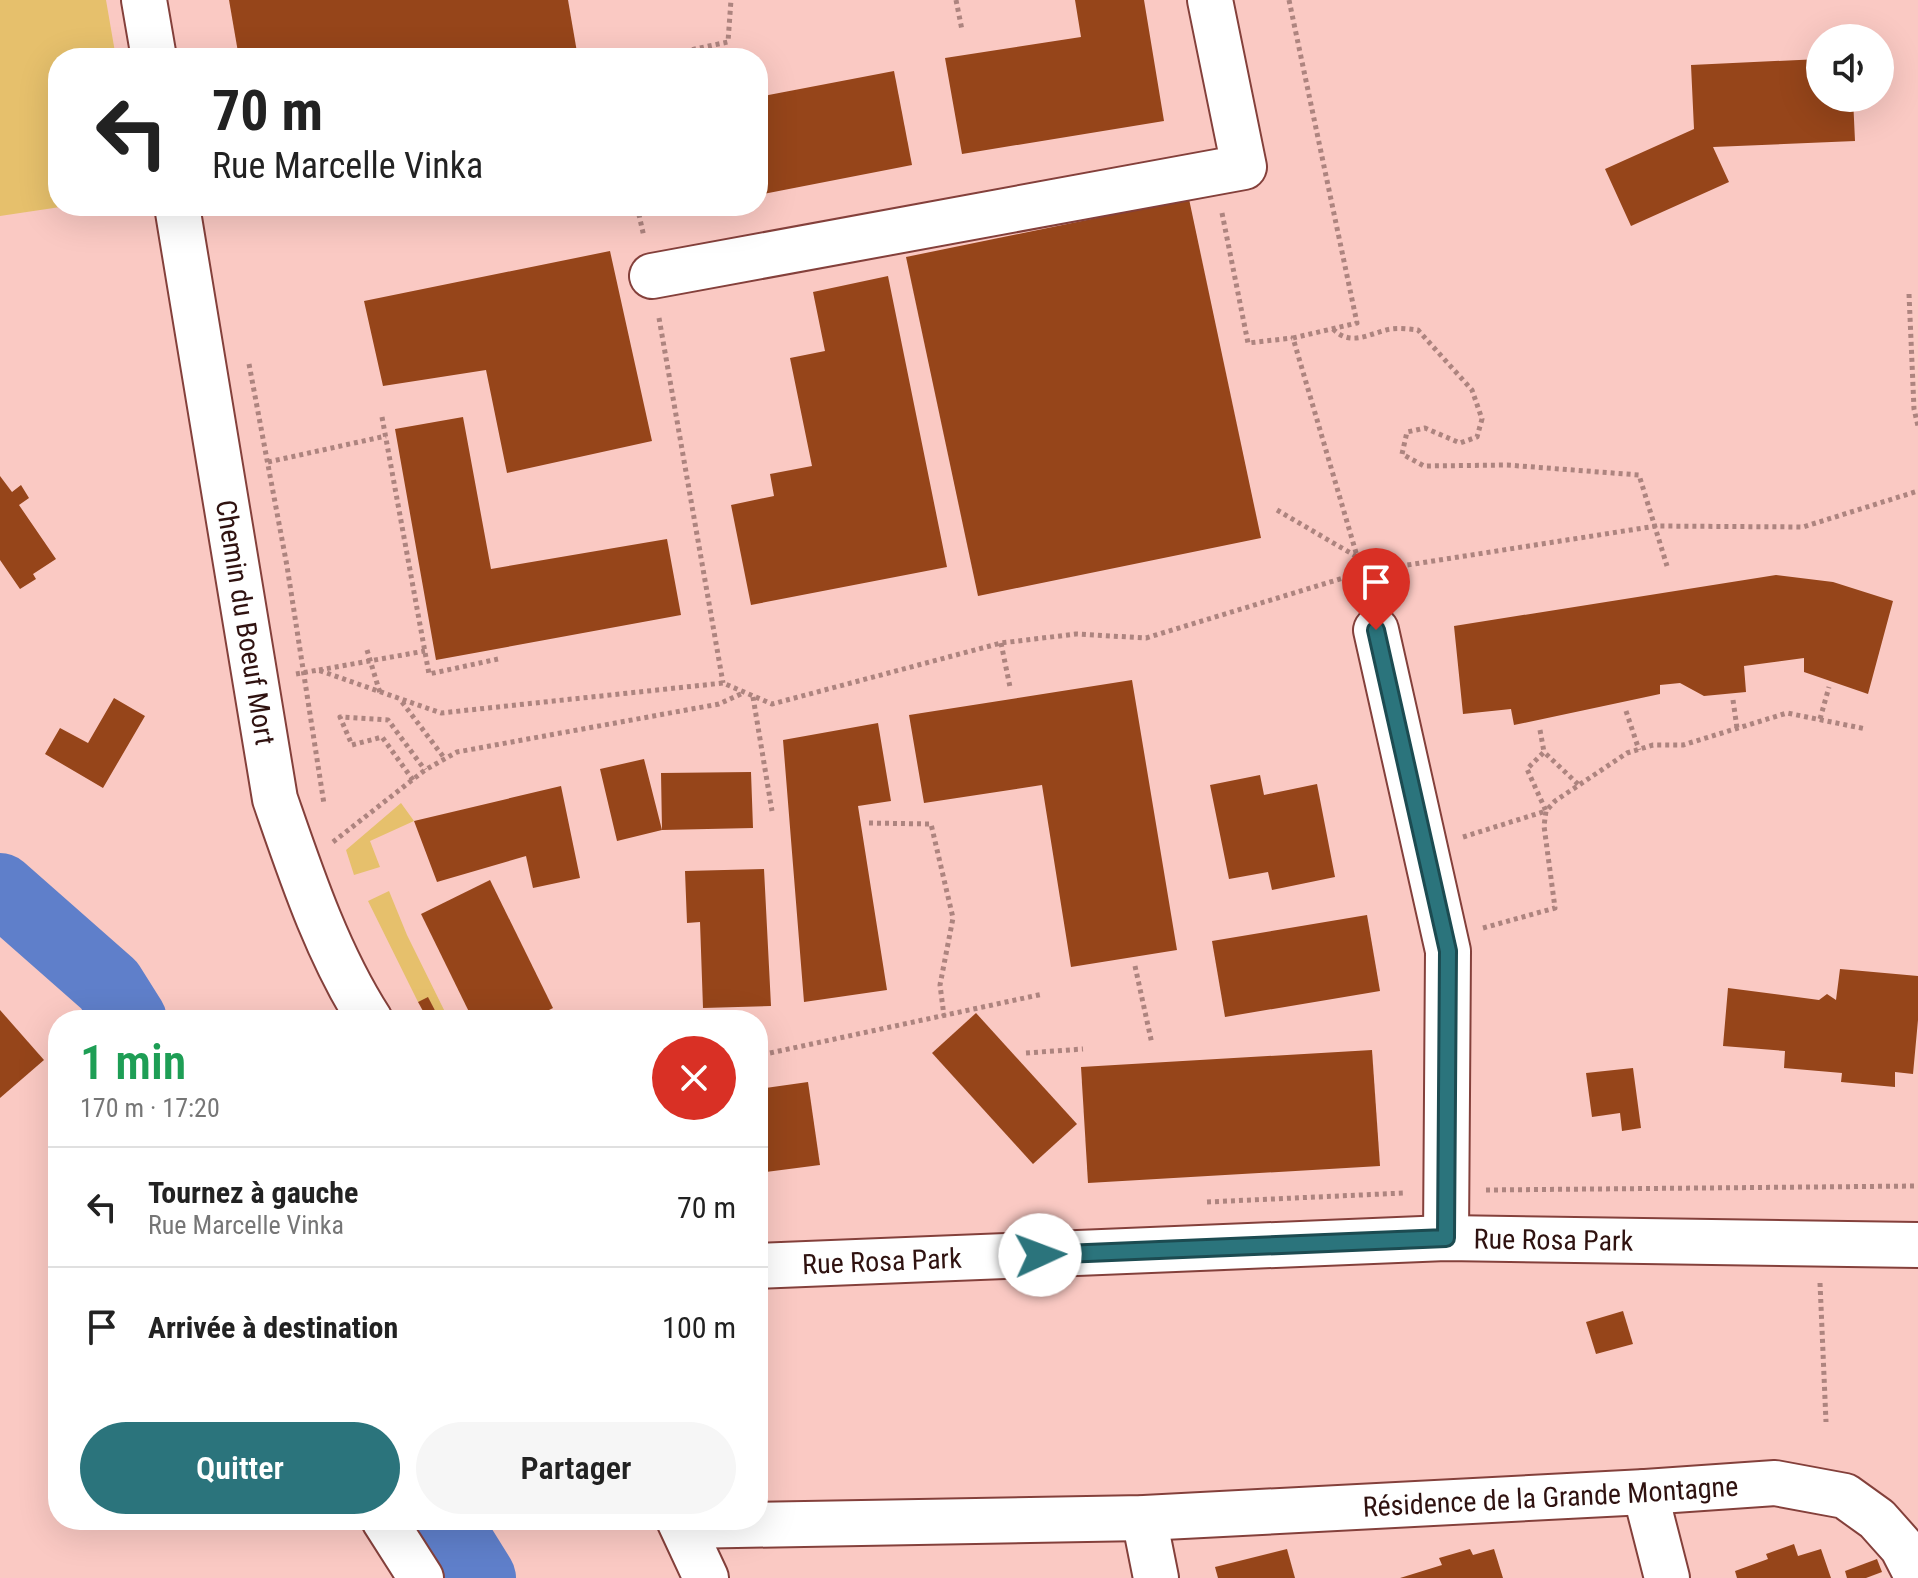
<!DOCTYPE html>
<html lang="fr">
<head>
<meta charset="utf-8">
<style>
  body { margin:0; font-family:"Roboto Condensed",sans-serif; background:#f6f6f6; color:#222; height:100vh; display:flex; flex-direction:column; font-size:30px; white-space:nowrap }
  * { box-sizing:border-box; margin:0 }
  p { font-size:26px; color:#767676 }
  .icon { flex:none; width:44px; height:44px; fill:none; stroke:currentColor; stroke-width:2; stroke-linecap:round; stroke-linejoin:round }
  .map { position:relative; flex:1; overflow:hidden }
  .side { position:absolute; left:48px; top:1010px; width:720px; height:520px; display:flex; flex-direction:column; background:#fff; border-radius:32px; box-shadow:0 8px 32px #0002 }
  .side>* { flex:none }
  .top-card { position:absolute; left:48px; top:48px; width:720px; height:168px; border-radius:32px; box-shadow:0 8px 32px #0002; background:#fff; color:#222; overflow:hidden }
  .controls { position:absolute; left:1806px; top:24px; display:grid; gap:16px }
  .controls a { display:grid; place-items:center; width:88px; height:88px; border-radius:50%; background:#fff; box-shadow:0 8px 32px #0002; font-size:40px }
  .pin { position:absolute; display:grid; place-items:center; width:68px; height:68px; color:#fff; margin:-82px -34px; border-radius:50% 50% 50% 0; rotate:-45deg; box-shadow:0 0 8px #0007 }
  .pin .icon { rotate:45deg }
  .me { position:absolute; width:88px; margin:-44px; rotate:88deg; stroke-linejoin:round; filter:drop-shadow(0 0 6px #0008) }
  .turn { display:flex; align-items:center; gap:28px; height:168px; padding:0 32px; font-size:36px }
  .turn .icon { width:104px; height:104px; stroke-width:2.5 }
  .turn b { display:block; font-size:56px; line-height:68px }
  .round { display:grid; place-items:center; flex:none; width:84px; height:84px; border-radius:42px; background:#f6f6f6 }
  .summary { display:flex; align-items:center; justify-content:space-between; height:136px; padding:0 32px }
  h1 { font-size:48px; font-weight:600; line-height:60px; color:#1e9e55 }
  .action { display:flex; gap:16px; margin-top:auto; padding:16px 32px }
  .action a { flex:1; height:92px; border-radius:48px; background:#2b747c; color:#fff; font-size:32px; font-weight:600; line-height:92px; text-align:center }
  .action a+a { background:#f6f6f6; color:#222 }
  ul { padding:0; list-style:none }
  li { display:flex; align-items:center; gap:24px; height:120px; padding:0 32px; border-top:2px solid #e0e0e0 }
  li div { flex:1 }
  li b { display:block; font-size:30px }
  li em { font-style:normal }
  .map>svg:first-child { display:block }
  .green { fill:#e6c06c }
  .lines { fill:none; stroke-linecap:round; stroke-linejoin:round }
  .river { stroke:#5f7fca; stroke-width:72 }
  .building { fill:#96451a }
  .minor-casing { stroke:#84403b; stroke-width:48 }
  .path { stroke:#ad847f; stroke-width:5; stroke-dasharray:4 4; stroke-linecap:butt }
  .minor { stroke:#fff; stroke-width:44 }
  .route-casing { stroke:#1c4b51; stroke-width:20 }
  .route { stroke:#2b747c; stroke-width:14 }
  .labels { text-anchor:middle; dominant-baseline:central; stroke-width:8; stroke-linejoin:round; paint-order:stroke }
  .street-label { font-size:28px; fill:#2f1210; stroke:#fcdad7 }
</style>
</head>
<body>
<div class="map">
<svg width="1918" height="1578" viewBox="0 0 1918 1578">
  <rect width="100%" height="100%" fill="#fac9c3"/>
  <g class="green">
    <polygon points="0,0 106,0 116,58 58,58 58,206 67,206 0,216"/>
    <polygon points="401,803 414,821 370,841 380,867 354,875 346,850"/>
    <polygon points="389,891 407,935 449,1020 440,1020 428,998 418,1002 368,901"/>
  </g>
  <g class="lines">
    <g class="river">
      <polyline points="0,889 109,985 131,1020"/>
      <polyline points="444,1520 480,1578"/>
    </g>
  </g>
  <g class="building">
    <polygon points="229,0 568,0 578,58 239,58"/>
    <polygon points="1075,0 1144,0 1164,121 962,154 945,58 1081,37"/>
    <polygon points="1820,59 1820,98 1853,98 1855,141 1713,147 1729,182 1631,226 1605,169 1694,129 1691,65"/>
    <polygon points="894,71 912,165 758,195 758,97"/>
    <polygon points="1189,199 1261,538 978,596 906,257"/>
    <polygon points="610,251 652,441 507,473 486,370 383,386 364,301"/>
    <polygon points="888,276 947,567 751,605 731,505 774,496 770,474 812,466 790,358 825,351 813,292"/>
    <polygon points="463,417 491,569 667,539 681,615 436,660 395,429"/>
    <polygon points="0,476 12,492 21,485 29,498 19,505 56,559 33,574 36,579 20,589 0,560"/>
    <polygon points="1776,575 1833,582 1893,601 1868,694 1804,672 1804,658 1744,666 1746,692 1704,696 1680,683 1660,685 1660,694 1514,725 1511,709 1463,714 1454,626"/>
    <polygon points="1132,680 1177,950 1071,967 1042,785 924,803 909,715"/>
    <polygon points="114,698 145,716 103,788 45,754 60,728 88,743"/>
    <polygon points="878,723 891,801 858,806 887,990 804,1002 783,740"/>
    <polygon points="644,759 662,830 661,773 751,772 753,828 662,830 617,841 600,769"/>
    <polygon points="1260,775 1264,795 1317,784 1335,877 1272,890 1268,872 1229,879 1210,785"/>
    <polygon points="561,786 580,878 533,888 526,856 437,882 414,821"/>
    <polygon points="764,869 771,1006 703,1008 700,922 687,923 685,871"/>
    <polygon points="490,880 553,1008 529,1020 473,1020 421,914"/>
    <polygon points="1367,915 1380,991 1225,1017 1212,941"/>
    <polygon points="1840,969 1918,976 1918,1020 1913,1074 1895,1072 1895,1087 1841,1082 1842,1073 1784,1068 1785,1051 1723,1046 1728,988 1819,1000 1827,994 1836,1000"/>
    <polygon points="428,997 440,1020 428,1020 418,1002"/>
    <polygon points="0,1010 44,1060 0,1098"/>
    <polygon points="976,1013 1077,1124 1033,1164 932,1053"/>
    <polygon points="1372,1050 1380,1166 1088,1183 1081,1067"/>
    <polygon points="1633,1068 1641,1128 1622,1131 1620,1113 1592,1117 1586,1073"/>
    <polygon points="808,1082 820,1165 758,1173 758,1089"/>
    <polygon points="1623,1311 1633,1344 1596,1354 1586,1322"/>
    <polygon points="1794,1544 1798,1556 1821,1549 1831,1578 1737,1578 1735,1571 1768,1559 1766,1554"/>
    <polygon points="1287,1549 1295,1578 1218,1578 1215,1567"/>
    <polygon points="1470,1549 1473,1555 1494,1549 1503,1578 1400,1578 1442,1565 1439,1558"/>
    <polygon points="1877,1559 1882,1572 1866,1578 1847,1578 1845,1571"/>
  </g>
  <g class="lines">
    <g class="minor-casing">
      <g id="minor">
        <polyline points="144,0 154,58"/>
        <path id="s1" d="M177,206L275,799C301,874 327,953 370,1020"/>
        <polyline points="652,276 1244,167 1210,0"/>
        <polyline points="1376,630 1448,951 1446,1238"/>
        <path id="s2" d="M758,1266L1446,1238L1918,1245"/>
        <polyline points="1645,1492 1667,1578"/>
        <polyline points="1144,1518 1156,1578"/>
        <polyline points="384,1520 421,1578"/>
        <polyline points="679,1520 706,1578"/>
        <path id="s3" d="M683,1526L1144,1518L1645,1492L1775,1483L1845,1496L1877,1519L1902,1547L1918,1578"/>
      </g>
    </g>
    <g class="path">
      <polyline points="956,0 962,30"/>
      <polyline points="1289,0 1357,323 1293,338 1367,590"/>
      <polyline points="653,58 728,42 731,0"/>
      <polyline points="293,206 294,212"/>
      <polyline points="637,206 644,237"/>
      <polyline points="1222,213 1248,343 1292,338"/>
      <polyline points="1909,294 1914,409 1918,426"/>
      <polyline points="659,318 723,683"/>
      <path d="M1333,329C1350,346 1367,335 1386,330C1396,327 1408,329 1418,330L1472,390L1482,419L1477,437L1460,443L1425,428L1407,432L1402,454L1424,466L1507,465L1639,475L1667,566"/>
      <polyline points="249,364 287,566 324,804"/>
      <polyline points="382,417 429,674 498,659"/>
      <polyline points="268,462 386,436"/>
      <polyline points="1277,510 1359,558"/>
      <polyline points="1001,643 1010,687"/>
      <polyline points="367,650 380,693"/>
      <polyline points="319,670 425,651"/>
      <polyline points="296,674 318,670 441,713 723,683 772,704 1001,643 1076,634 1146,638 1363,572 1656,526 1803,527 1918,491"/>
      <polyline points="753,697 772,811"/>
      <polyline points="1733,700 1737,728"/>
      <polyline points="402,702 445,759"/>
      <polyline points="1626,711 1639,750"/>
      <polyline points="1820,719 1829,687"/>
      <polyline points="1540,730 1544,752"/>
      <polyline points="413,780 382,737 352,745 340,717 388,720 425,770"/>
      <polyline points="869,823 931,824 953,918 940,985 944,1016"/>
      <polyline points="1463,837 1546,811 1527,769 1544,752 1580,786"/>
      <polyline points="333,842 425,770 457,752 719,704 743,693"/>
      <polyline points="1483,928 1555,908 1544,826 1546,811 1555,801 1627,753 1653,745 1683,745 1787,713 1866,729"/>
      <polyline points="1135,966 1152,1044"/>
      <polyline points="770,1053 1043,994"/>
      <polyline points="1026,1053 1083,1049"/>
      <polyline points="1486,1190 1918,1186"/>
      <polyline points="1207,1202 1404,1193"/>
      <polyline points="1820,1283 1826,1422"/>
    </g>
    <use href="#minor" class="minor"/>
  </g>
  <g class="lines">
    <g class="route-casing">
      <polyline id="route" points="1040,1255 1446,1238 1448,951 1376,630"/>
    </g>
    <use href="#route" class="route"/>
  </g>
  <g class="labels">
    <g class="street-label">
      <text stroke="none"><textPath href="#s1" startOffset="422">Chemin du Boeuf Mort</textPath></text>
      <text stroke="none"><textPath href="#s2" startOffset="796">Rue Rosa Park</textPath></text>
      <text stroke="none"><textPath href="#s2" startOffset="124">Rue Rosa Park</textPath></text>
      <text stroke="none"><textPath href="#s3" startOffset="868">Résidence de la Grande Montagne</textPath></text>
    </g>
  </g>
</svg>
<div class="controls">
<a><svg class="icon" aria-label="sound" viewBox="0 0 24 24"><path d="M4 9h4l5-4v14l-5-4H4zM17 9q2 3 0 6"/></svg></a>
</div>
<div class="pin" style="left:1376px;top:630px;background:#d93025"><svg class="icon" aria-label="arrive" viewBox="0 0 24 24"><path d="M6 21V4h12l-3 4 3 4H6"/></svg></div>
<svg class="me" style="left:1040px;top:1255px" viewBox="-20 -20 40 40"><circle r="19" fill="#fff"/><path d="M0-13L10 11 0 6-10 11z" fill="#2b747c"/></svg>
<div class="top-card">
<div class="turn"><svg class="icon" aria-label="left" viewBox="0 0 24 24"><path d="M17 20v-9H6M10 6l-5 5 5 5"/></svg><div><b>70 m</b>Rue Marcelle Vinka</div></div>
</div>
<section class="side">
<div class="summary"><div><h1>1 min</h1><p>170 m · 17:20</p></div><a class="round" style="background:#d93025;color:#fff"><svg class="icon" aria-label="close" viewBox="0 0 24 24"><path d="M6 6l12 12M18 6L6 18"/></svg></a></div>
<ul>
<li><svg class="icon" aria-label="left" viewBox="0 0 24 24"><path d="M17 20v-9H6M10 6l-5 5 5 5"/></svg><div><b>Tournez à gauche</b><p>Rue Marcelle Vinka</p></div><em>70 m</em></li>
<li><svg class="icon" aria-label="arrive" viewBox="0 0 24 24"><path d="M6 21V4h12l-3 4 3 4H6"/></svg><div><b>Arrivée à destination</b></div><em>100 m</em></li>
</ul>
<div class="action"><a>Quitter</a><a>Partager</a></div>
</section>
</div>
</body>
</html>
